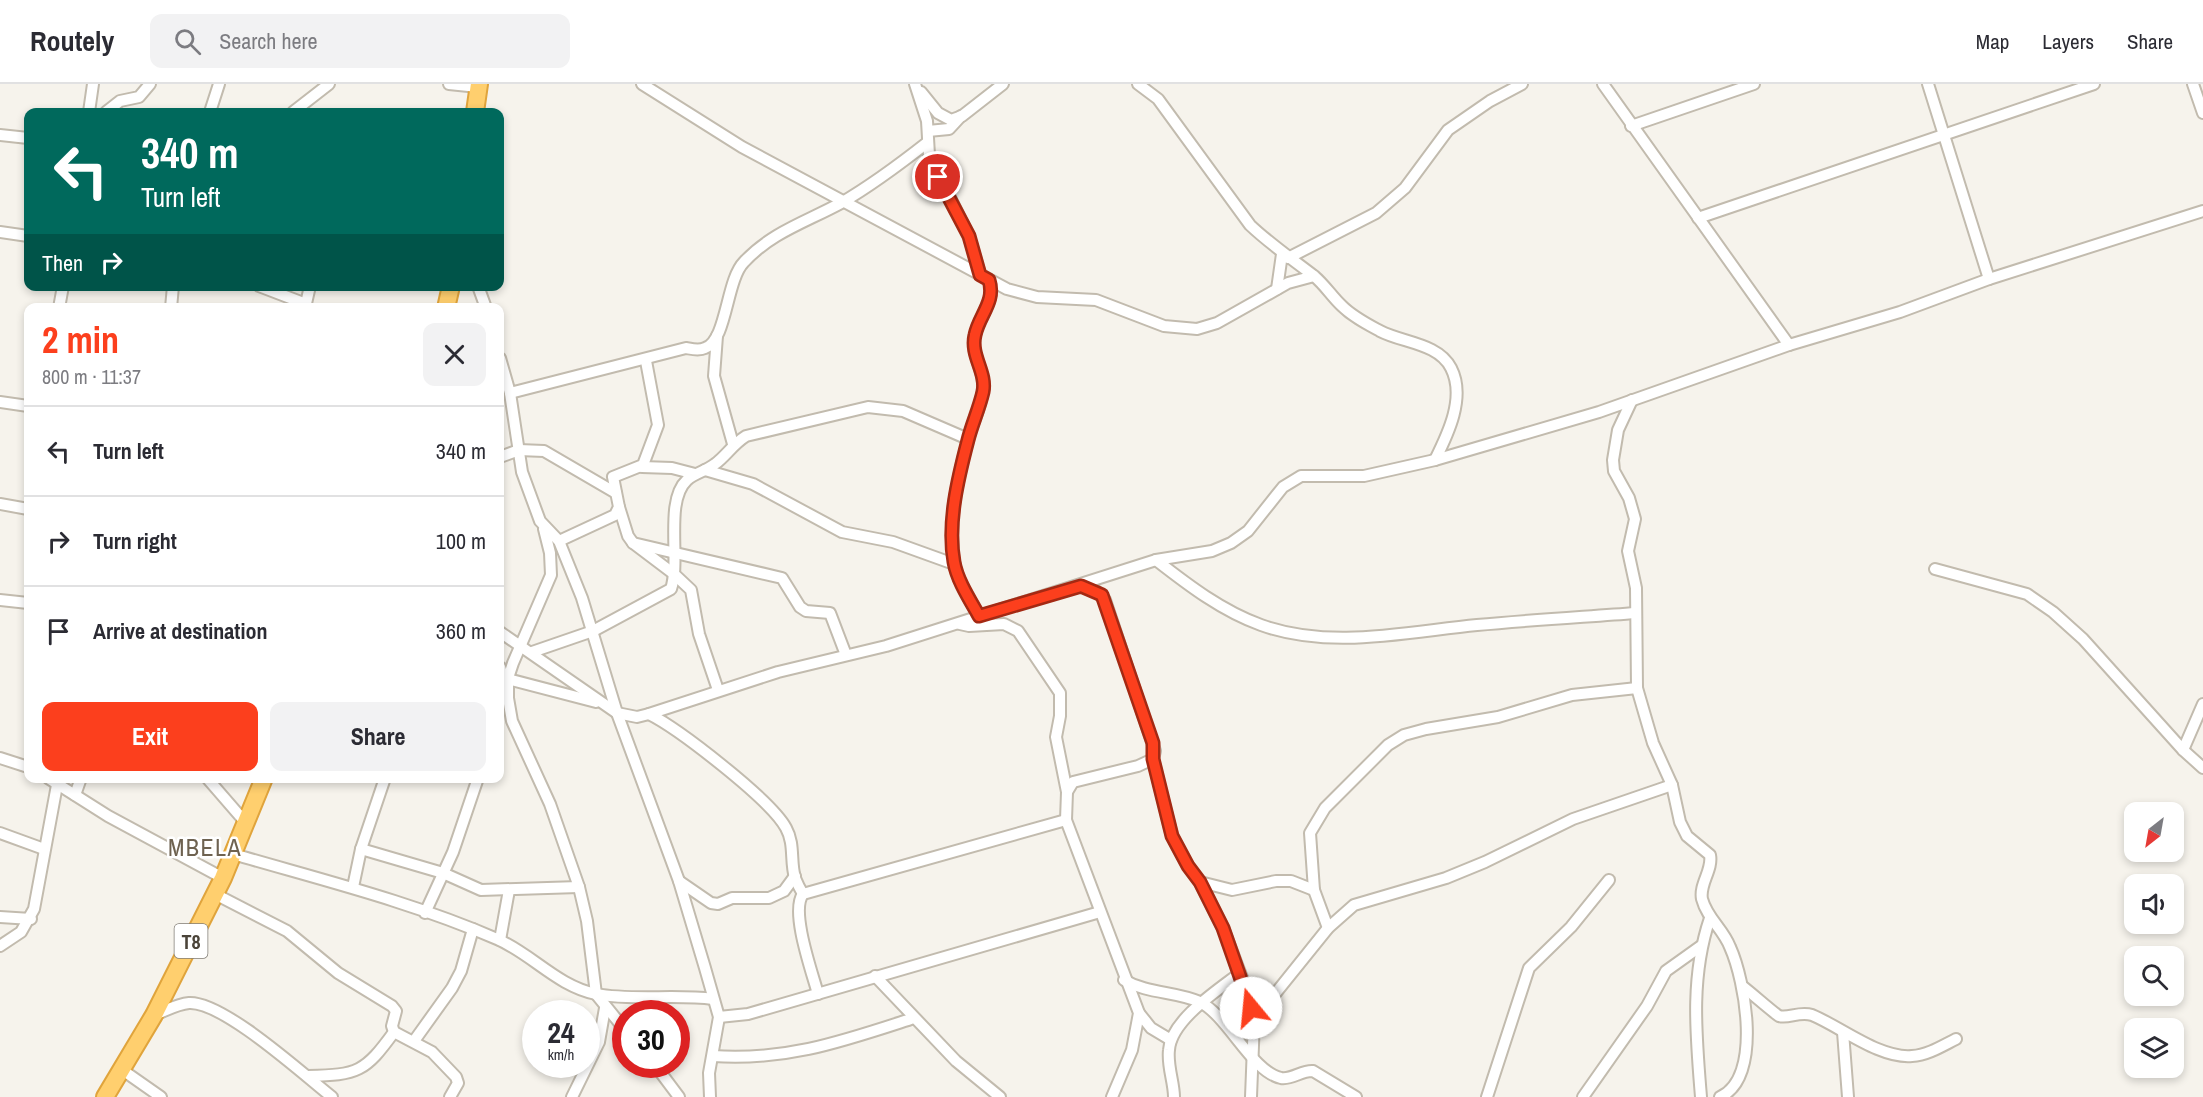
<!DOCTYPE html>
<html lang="en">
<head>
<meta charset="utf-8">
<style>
  body { margin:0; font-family:"Archivo Narrow",sans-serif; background:#f2f2f3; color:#2b2b33; height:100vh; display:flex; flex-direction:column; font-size:22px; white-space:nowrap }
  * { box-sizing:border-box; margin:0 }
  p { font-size:20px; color:#7c7c81 }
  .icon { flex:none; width:33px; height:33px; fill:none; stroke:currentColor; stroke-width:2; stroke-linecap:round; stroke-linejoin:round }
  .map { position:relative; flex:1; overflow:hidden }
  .drawer { position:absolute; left:24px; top:219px; width:480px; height:480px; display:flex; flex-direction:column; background:#fff; border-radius:12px; box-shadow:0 3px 9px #0003 }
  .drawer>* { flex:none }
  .banner { position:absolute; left:24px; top:24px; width:480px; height:183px; border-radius:12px; box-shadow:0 3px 9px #0003; background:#00695c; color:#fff; overflow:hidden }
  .needle { width:39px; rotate:211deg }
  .fabs { position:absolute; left:2124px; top:718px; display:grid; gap:12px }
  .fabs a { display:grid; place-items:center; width:60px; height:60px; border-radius:12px; background:#fff; box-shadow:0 3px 9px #0003; font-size:30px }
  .speed { position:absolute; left:522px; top:916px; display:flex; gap:12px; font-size:30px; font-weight:700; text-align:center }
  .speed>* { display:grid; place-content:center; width:78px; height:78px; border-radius:50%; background:#fff; box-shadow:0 3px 9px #0003; line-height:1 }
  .speed small { font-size:15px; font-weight:400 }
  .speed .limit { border:9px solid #d22; background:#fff; color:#111 }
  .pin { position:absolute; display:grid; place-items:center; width:51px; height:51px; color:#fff; margin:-26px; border:3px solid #fff; border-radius:50%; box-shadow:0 2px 6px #0007 }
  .me { position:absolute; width:66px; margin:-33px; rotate:343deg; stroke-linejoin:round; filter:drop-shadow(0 0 4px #0008) }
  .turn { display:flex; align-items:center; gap:21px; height:126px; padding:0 18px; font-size:27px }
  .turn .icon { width:78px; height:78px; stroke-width:2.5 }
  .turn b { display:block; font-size:42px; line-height:51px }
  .then { display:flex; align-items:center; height:57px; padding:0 18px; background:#0003; gap:12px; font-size:22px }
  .round { display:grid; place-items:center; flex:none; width:63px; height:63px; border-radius:12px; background:#f2f2f3 }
  .summary { display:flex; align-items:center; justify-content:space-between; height:102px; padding:0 18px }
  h1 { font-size:36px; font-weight:700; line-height:45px; color:#fc3f1d }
  .button { display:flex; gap:12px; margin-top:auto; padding:12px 18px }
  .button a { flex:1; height:69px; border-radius:12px; background:#fc3f1d; color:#fff; font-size:24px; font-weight:700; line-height:69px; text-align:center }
  .button a+a { background:#f2f2f3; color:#2b2b33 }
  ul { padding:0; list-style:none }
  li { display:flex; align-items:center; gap:18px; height:90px; padding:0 18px; border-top:2px solid #e1e1e2 }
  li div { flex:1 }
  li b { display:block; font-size:22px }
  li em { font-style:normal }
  header { display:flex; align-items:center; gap:36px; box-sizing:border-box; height:84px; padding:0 30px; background:#fff; border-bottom:2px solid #e1e1e2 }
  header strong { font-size:28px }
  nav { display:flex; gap:33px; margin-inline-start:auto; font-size:21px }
  .search { width:420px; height:54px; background:#f2f2f3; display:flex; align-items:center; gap:15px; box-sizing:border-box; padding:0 21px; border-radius:12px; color:#7c7c81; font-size:22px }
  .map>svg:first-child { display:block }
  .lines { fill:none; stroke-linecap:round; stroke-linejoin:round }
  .minor-casing { stroke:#c2bbae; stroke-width:14 }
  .highway-casing { stroke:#e0a43c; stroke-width:20 }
  .minor { stroke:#fff; stroke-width:10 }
  .highway { stroke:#ffcf6e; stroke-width:16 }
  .route-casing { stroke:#a42913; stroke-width:15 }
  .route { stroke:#fc3f1d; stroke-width:10 }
  .labels { text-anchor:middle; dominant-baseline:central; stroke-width:5; stroke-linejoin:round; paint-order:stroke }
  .shield { fill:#fff; stroke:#817c74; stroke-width:1.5 }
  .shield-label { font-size:20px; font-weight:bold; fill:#4b4439 }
  .quarter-label { font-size:24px; letter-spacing:1.5px; fill:#6e6250; stroke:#fff }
</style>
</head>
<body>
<header>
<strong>Routely</strong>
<div class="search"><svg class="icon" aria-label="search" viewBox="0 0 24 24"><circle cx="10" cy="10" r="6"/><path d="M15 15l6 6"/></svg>Search here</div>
<nav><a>Map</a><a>Layers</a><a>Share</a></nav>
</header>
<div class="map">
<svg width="2203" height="1013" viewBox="0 0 2203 1013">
  <rect width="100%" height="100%" fill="#f6f3ec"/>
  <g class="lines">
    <g class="minor-casing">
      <g id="minor">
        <polyline points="449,0 478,3"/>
        <polyline points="642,0 742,63 1007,205 1037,213 1096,216 1164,242 1197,245 1217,239 1288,199 1314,192"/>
        <polyline points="915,0 927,37 929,71 969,152 980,191"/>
        <path d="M1138,0L1158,15L1250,141C1270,160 1292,175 1314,192C1325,201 1332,213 1342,222C1353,233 1367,240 1380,247C1403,259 1438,259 1451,284C1466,313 1448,350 1435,376"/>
        <polyline points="1603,0 1789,261"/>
        <polyline points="1928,0 1989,195"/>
        <polyline points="2193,0 2203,29"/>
        <polyline points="921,8 938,29 951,36 962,32 1003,0"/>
        <polyline points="89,28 93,0"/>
        <polyline points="106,28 120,17 139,13 150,0"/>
        <polyline points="210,28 219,0"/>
        <polyline points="293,28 329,0"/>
        <polyline points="1631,42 1754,0"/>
        <polyline points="928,47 949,45 961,32"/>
        <polyline points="0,51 28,54"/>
        <polyline points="1698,134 2094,0"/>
        <polyline points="0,148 28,152"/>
        <polyline points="1288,174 1376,129 1405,104 1448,46 1490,17 1522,0"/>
        <polyline points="259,202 306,220"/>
        <polyline points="478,202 486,224"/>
        <polyline points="1277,205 1282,170"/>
        <polyline points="59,224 63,202"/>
        <polyline points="171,224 173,202"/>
        <polyline points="305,224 310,202"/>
        <polyline points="717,252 714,292 733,360"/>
        <polyline points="500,274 510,309 522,388 540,437 559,457 582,514 617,629 679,797 705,884 719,933 709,989 710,1013"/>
        <path d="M510,309L686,264C692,265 699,267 705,264C727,257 726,196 744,178C772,148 806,138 841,119C872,101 900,80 928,58"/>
        <path d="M1632,316L1618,346L1613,376L1614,387L1629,414L1635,435L1628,467L1636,504L1637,604L1653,659L1672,701L1680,738L1687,752L1710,771C1713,786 1699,800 1702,815C1707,834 1723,845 1730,863C1745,896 1763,994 1720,1013"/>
        <polyline points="0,318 28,322"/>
        <polyline points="500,373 519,366 544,367 616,409"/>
        <polyline points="642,383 672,384 695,390"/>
        <polyline points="705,386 753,400 842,448 893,458 954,480"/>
        <polyline points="0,420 28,425"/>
        <polyline points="619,423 628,452 633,459 674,490 691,506 699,550 718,606"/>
        <polyline points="544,445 550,469 551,491 513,579 508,594 508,614 512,637 550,720 579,803 587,837 596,910 626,947"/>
        <polyline points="559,457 615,431 619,423 613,393 643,381 658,341 646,277"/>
        <polyline points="633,459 782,494 800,523 806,527 830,529 846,571"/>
        <path d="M1156,476C1188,501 1222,527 1261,541C1330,566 1406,548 1477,541C1530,536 1583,533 1636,529"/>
        <polyline points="1935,485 2027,510 2053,528 2083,555 2183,666 2203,684"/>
        <polyline points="1081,502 1096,507 1105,516 1155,667 1153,675 1138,682 1073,698 1067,708 1066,736 1139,929 1132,966 1112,1013"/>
        <polyline points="0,516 28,519"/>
        <path d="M979,532C970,516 957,496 954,478C947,439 958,394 968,356C972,339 982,322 983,304C985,285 970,271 975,251C979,231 996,218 989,196"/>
        <polyline points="960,540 969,542 1004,540 1018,547 1060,609 1060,632 1056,653 1067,708"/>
        <polyline points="500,548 617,629 637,633 649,630 778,588 886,562 1156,476 1212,467 1231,459 1248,447 1283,403 1301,392 1364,392 1435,376 1599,328 1789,261 1900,228 1989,195 2203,127"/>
        <path d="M532,568L593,547L671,505C681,477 664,417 687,396C695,389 706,387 715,380C726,372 733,360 746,352L868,323L903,327L968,355"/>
        <polyline points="500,583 503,593 500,605"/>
        <polyline points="500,593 596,618"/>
        <path d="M649,630C679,645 771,716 786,744C795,760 790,777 795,794C797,799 800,805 803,810"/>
        <polyline points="2183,666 2203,620"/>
        <polyline points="0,674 28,683"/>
        <polyline points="1153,675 1172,752 1188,782 1200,798 1223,844 1249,912 1254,936 1251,1013"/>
        <polyline points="48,694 108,732 223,794"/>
        <polyline points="207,694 246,739"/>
        <polyline points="75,711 81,694"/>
        <polyline points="0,749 44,765"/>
        <polyline points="361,765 443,789 481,806 579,803"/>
        <path d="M233,770C322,796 412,818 497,855C532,870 557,902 596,910C633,917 675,910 713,915"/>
        <polyline points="679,797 711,819 718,820 732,814 769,814 784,807 795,792"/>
        <polyline points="1200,798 1232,806 1276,797 1291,797 1314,806"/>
        <polyline points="353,803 361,765 385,694"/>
        <polyline points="215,810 287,847 338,889 392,922 396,927 392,942 394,948 432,968 456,993 458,999 450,1013"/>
        <polyline points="425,829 453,768 478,694"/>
        <polyline points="0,833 31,835"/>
        <polyline points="1328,844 1314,806 1310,749 1325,724 1388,661 1404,651 1426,645 1498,633 1572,611 1637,604"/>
        <polyline points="500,856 509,806"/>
        <polyline points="0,862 21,848 34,825 57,701"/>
        <polyline points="875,892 956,977 1000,1013"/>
        <path d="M1124,896C1148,910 1175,907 1200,918C1228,932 1252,988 1281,994C1292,996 1302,986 1313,987L1356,1013"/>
        <path d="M1742,902C1749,907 1775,930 1779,932C1788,935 1799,927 1812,931C1841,943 1880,975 1912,972C1928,971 1942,962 1956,955"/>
        <path d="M818,910C812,888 790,827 803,810L1066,736"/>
        <polyline points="1139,929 1151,944 1171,956"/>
        <path d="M154,931C165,927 177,920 189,919C223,917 304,991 332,1013"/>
        <polyline points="719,933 748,930 1100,828"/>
        <polyline points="1254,936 1328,844 1354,821 1446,794 1485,778 1573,735 1672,701"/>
        <polyline points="1843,948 1848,1013"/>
        <polyline points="414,957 452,904 461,887 473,845"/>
        <path d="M713,972C788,977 843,957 914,934"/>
        <polyline points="655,981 679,1013"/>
        <polyline points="121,985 161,1013"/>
        <path d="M308,992C358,991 365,988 394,948"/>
        <polyline points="572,1013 599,958 605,924"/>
        <path d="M1174,1013C1174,998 1167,982 1169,966C1171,936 1218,906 1240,889"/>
        <polyline points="1487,1013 1529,884 1571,843 1609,796"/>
        <polyline points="1583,1013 1647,922 1666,887 1701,862"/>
        <path d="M1701,1013C1696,951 1690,893 1710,834"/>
      </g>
    </g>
    <g class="highway-casing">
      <g id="highway">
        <polyline points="475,28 479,0"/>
        <polyline points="446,224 451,202"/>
        <polyline points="105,1013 154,931 223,794 264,694"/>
      </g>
    </g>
    <use href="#minor" class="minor"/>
    <use href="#highway" class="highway"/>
  </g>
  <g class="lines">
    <g class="route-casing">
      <path id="route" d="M938,93L969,152L980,191L989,196C996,218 979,231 975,251C970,272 987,288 983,308C979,325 972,340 968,356C958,394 947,439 954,478C957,496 970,516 979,532L1081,502L1102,511L1153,659V675L1172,752L1188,782L1200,798L1223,844L1251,924"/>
    </g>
    <use href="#route" class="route"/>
  </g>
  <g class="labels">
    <rect class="shield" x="174.5" y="840" width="33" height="34" rx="4.5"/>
    <g class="shield-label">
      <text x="191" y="857">T8</text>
    </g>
    <g class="quarter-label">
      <text x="205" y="763">MBELA</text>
    </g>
  </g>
</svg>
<div class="fabs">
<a><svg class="needle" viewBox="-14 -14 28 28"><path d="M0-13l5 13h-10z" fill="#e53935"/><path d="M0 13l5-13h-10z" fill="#7c7c81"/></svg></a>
<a><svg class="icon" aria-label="sound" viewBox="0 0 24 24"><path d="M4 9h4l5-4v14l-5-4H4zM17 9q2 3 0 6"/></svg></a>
<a><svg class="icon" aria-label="search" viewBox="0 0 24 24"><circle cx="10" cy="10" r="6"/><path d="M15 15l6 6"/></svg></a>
<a><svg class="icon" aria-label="layers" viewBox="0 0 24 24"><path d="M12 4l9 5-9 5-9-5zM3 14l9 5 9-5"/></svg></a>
</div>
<div class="speed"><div>24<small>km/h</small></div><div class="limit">30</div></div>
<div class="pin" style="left:938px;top:93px;background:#d93025"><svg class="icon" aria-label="arrive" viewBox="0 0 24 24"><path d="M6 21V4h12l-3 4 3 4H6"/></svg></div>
<svg class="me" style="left:1251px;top:924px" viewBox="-20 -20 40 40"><circle r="19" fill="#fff"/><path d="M0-13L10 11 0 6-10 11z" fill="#fc3f1d"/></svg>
<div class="banner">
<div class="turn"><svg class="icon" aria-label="left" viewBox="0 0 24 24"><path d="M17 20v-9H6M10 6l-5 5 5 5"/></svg><div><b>340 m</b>Turn left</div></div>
<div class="then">Then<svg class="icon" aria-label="right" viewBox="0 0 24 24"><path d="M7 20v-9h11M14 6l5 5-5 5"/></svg></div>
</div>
<section class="drawer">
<div class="summary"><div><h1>2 min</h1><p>800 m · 11:37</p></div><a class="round"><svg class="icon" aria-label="close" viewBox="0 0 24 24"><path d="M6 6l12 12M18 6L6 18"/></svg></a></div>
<ul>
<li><svg class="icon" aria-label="left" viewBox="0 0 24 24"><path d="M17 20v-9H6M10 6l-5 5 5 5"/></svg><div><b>Turn left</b></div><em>340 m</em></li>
<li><svg class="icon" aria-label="right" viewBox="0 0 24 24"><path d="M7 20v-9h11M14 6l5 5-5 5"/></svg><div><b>Turn right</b></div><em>100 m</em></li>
<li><svg class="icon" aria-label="arrive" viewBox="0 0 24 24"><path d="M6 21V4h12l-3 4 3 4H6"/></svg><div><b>Arrive at destination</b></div><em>360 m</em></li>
</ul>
<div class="button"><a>Exit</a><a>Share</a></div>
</section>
</div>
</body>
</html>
